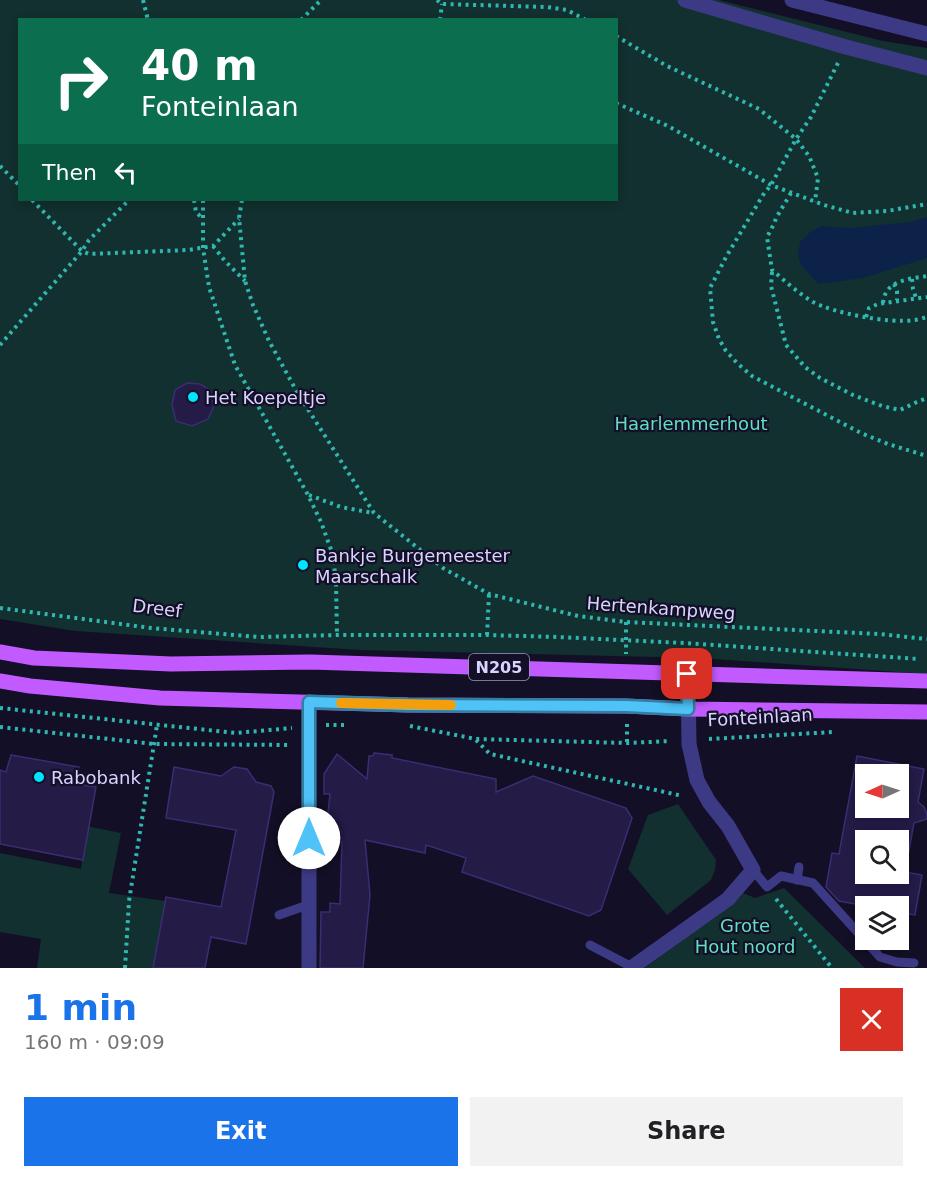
<!DOCTYPE html>
<html lang="en">
<head>
<meta charset="utf-8">
<style>
  body { margin:0; font-family:"DejaVu Sans",sans-serif; background:#f2f2f2; color:#202124; height:100vh; display:flex; flex-direction:column; font-size:22px; white-space:nowrap }
  * { box-sizing:border-box; margin:0 }
  p { font-size:20px; color:#757577 }
  .icon { flex:none; width:33px; height:33px; fill:none; stroke:currentColor; stroke-width:2; stroke-linecap:round; stroke-linejoin:round }
  .map { position:relative; height:968px; overflow:hidden }
  .drawer { display:flex; flex-direction:column; background:#fff; flex:1 }
  .drawer>* { flex:none }
  .guide { position:absolute; left:18px; top:18px; width:600px; height:183px; border-radius:0px; box-shadow:0 3px 9px #0003; background:#0b6e4f; color:#fff; overflow:hidden }
  .needle { width:39px; rotate:267deg }
  .buttons { position:absolute; left:855px; top:764px; display:grid; gap:12px }
  .buttons a { display:grid; place-items:center; width:54px; height:54px; border-radius:0px; background:#fff; box-shadow:0 3px 9px #0003; font-size:30px }
  .pin { position:absolute; display:grid; place-items:center; width:51px; height:51px; color:#fff; margin:-26px; border-radius:12px; box-shadow:0 3px 9px #0006 }
  .me { position:absolute; width:66px; margin:-33px; rotate:0deg; stroke-linejoin:round; filter:drop-shadow(0 0 4px #0008) }
  .turn { display:flex; align-items:center; gap:21px; height:126px; padding:0 24px; font-size:27px }
  .turn .icon { width:78px; height:78px; stroke-width:2.5 }
  .turn b { display:block; font-size:42px; line-height:51px }
  .then { display:flex; align-items:center; height:57px; padding:0 24px; background:#0003; gap:12px; font-size:22px }
  .round { display:grid; place-items:center; flex:none; width:63px; height:63px; border-radius:0px; background:#f2f2f2 }
  .headline { display:flex; align-items:center; justify-content:space-between; height:102px; padding:0 24px }
  h1 { font-size:36px; font-weight:800; line-height:45px; color:#1a73e8 }
  .primary-button { display:flex; gap:12px; margin-top:auto; padding:12px 24px }
  .primary-button a { flex:1; height:69px; border-radius:0px; background:#1a73e8; color:#fff; font-size:24px; font-weight:800; line-height:69px; text-align:center }
  .primary-button a+a { background:#f2f2f2; color:#202124 }
  .map>svg:first-child { display:block }
  .green { fill:#12302f; fill-rule:evenodd }
  .water { fill:#0c2248 }
  .building { fill:#241b47; stroke:#3b2d73; stroke-width:1.5; fill-rule:evenodd }
  .lines { fill:none; stroke-linecap:round; stroke-linejoin:round }
  .path { stroke:#2fb8b0; stroke-width:4; stroke-dasharray:3 4.5; stroke-linecap:butt }
  .lane { stroke:#3d3a85; stroke-width:9 }
  .street { stroke:#3d3a85; stroke-width:15 }
  .primary { stroke:#c25bff; stroke-width:15 }
  .route-casing { stroke:#337fa1; stroke-width:15 }
  .route { stroke:#4fc3f7; stroke-width:10 }
  .slow { stroke:#f59e0b; stroke-width:10 }
  .poi-dot { fill:#00e5ff; stroke:#130f26; stroke-width:2 }
  .labels { text-anchor:middle; dominant-baseline:central; stroke-width:4.5; stroke-linejoin:round; paint-order:stroke }
  .shield { fill:#130f26; stroke:#9e99be; stroke-width:1.5 }
  .shield-label { font-size:16px; font-weight:bold; fill:#d9d4ff }
  .poi-label { font-size:18px; fill:#d9d4ff; stroke:#130f26; text-anchor:start }
  .park-label { font-size:18px; fill:#5fe0c0; stroke:#130f26 }
  .street-label { font-size:18px; fill:#d9d4ff; stroke:#130f26 }
</style>
</head>
<body>
<div class="map">
<svg width="927" height="968" viewBox="0 0 927 968">
  <rect width="100%" height="100%" fill="#130f26"/>
  <g class="green">
    <path d="M0,0H719L883,41L927,48V674L700,658L360,650L75,631L0,619ZM20,20H616V200H20Z"/>
    <polygon points="678,804 716,860 715,870 711,880 667,915 628,869 648,815"/>
    <polygon points="86,826 121,833 109,893 165,901 153,968 37,968 41,939 0,932 0,853 81,869"/>
    <polygon points="784,888 865,968 645,968 740,897 743,893 755,898"/>
  </g>
  <polygon class="water" points="927,217 927,258 863,278 818,284 801,265 798,255 800,242 809,233 821,226 850,228 910,222"/>
  <g class="building">
    <polygon points="187,383 200,384 210,390 214,406 208,419 192,426 176,421 172,405 175,390"/>
    <polygon points="374,753 392,755 392,758 496,779 496,792 533,776 626,808 632,818 601,910 589,916 462,872 466,858 426,845 425,853 365,840 370,895 363,968 320,968 321,912 330,912 330,903 340,904 342,842 325,840 330,794 324,794 324,774 337,754 367,779 369,756 373,756"/>
    <polygon points="11,755 79,767 76,784 96,787 83,860 0,844 0,770 6,772"/>
    <path d="M857,756L924,769L918,802L924,807L927,814V819L914,823L905,872L922,875L915,915L898,912V906H866L839,901L826,887L832,853L839,854ZM866,774H898V807H866ZM866,840H898V873H866Z"/>
    <polygon points="174,767 221,776 234,767 247,769 256,782 271,786 274,792 246,944 211,937 205,968 153,968 166,897 221,907 236,830 166,818"/>
  </g>
  <g class="lines">
    <g class="path">
      <polyline points="143,0 148,20"/>
      <polyline points="437,0 442,4 547,7 567,10 586,20"/>
      <polyline points="301,20 321,0"/>
      <polyline points="440,20 442,4"/>
      <polyline points="616,36 667,66 759,109 796,139 809,156 818,178 815,202"/>
      <polyline points="838,63 811,117 796,139 771,185 763,195 726,257 710,288 713,322 719,339 726,351 737,363 752,376 861,433 888,444 927,456"/>
      <polyline points="616,103 668,126 771,185 824,205 853,213 887,211 927,204"/>
      <polyline points="0,166 20,186"/>
      <path d="M791,193L776,218L774,224L767,237L772,270C785,281 798,293 813,302C833,313 891,324 913,320C918,320 923,318 927,317"/>
      <polyline points="32,200 82,251 89,254 188,250 213,246 239,219"/>
      <polyline points="194,200 196,212 202,218"/>
      <polyline points="203,200 203,248 209,287 235,365 308,495 321,522 333,555 336,583 337,635"/>
      <polyline points="242,200 239,218 245,281 253,305 269,341 297,392 374,513 443,568 489,594 578,616 626,622 879,634 927,639"/>
      <polyline points="213,246 225,261 245,281"/>
      <polyline points="772,272 771,286 786,345 805,367 820,378 853,395 882,406 900,410 917,402 927,398"/>
      <polyline points="912,279 913,289 916,298"/>
      <polyline points="894,284 897,291 897,300"/>
      <path d="M883,303C885,280 909,279 927,276"/>
      <polyline points="866,317 869,308 878,304 927,297"/>
      <polyline points="0,345 82,251 89,240 129,200"/>
      <polyline points="309,495 341,507 373,513"/>
      <polyline points="0,608 151,628 259,637 337,635 487,635 558,637 684,643 918,659"/>
      <polyline points="626,622 626,654"/>
      <polyline points="487,635 489,594"/>
      <polyline points="0,708 236,733 292,728"/>
      <polyline points="627,724 627,743"/>
      <polyline points="326,725 348,725"/>
      <polyline points="410,726 476,739 627,743 671,741"/>
      <polyline points="0,727 154,744 291,745"/>
      <polyline points="709,739 833,732"/>
      <polyline points="476,740 490,754 683,796"/>
      <polyline points="776,899 832,968"/>
      <polyline points="125,968 129,901 157,725"/>
    </g>
    <g class="lane">
      <polyline points="753,870 767,887 781,876 813,883 880,957 897,962 914,963"/>
      <polyline points="797,880 799,867"/>
      <polyline points="279,915 302,907 309,907"/>
      <polyline points="590,945 632,967"/>
    </g>
    <g class="street">
      <polyline points="685,0 846,47 927,68"/>
      <polyline points="792,0 927,34"/>
      <polyline points="309,702 309,968"/>
      <polyline points="631,968 728,899 753,870 728,826 709,802 697,780 689,744 688,674"/>
    </g>
    <g class="primary">
      <polyline points="0,652 34,658 171,664 310,662 927,681"/>
      <polyline points="0,681 30,686 160,698 408,705 626,706 689,709 927,712"/>
    </g>
  </g>
  <g class="lines">
    <g class="route-casing">
      <polyline id="route" points="309,838 309,702 408,705 626,706 688,709 687,674"/>
    </g>
    <use href="#route" class="route"/>
    <polyline class="slow" points="341,703 451,705"/>
  </g>
  <g class="poi-dot">
    <circle cx="193" cy="397" r="6"/>
    <circle cx="303" cy="565" r="6"/>
    <circle cx="39" cy="777" r="6"/>
  </g>
  <g class="labels">
    <rect class="shield" x="469" y="654" width="60" height="26" rx="4.5"/>
    <g class="shield-label">
      <text x="499" y="667">N205</text>
    </g>
    <g class="poi-label">
      <text x="205" y="397">Het Koepeltje</text>
      <text x="315" y="555">Bankje Burgemeester<tspan x="315" dy="21">Maarschalk</tspan></text>
      <text x="51" y="777">Rabobank</text>
    </g>
    <g class="park-label">
      <text x="691" y="423">Haarlemmerhout</text>
      <text x="745" y="925">Grote<tspan x="745" dy="21">Hout noord</tspan></text>
    </g>
    <g class="street-label">
      <text transform="translate(157 608) rotate(7)">Dreef</text>
      <text transform="translate(661 608) rotate(4)">Hertenkampweg</text>
      <text transform="translate(760 717) rotate(-3)">Fonteinlaan</text>
    </g>
  </g>
</svg>
<div class="buttons">
<a><svg class="needle" viewBox="-14 -14 28 28"><path d="M0-13l5 13h-10z" fill="#e53935"/><path d="M0 13l5-13h-10z" fill="#757577"/></svg></a>
<a><svg class="icon" aria-label="search" viewBox="0 0 24 24"><circle cx="10" cy="10" r="6"/><path d="M15 15l6 6"/></svg></a>
<a><svg class="icon" aria-label="layers" viewBox="0 0 24 24"><path d="M12 4l9 5-9 5-9-5zM3 14l9 5 9-5"/></svg></a>
</div>
<div class="pin" style="left:687px;top:674px;background:#d93025"><svg class="icon" aria-label="arrive" viewBox="0 0 24 24"><path d="M6 21V4h12l-3 4 3 4H6"/></svg></div>
<svg class="me" style="left:309px;top:838px" viewBox="-20 -20 40 40"><circle r="19" fill="#fff"/><path d="M0-13L10 11 0 6-10 11z" fill="#4fc3f7"/></svg>
<div class="guide">
<div class="turn"><svg class="icon" aria-label="right" viewBox="0 0 24 24"><path d="M7 20v-9h11M14 6l5 5-5 5"/></svg><div><b>40 m</b>Fonteinlaan</div></div>
<div class="then">Then<svg class="icon" aria-label="left" viewBox="0 0 24 24"><path d="M17 20v-9H6M10 6l-5 5 5 5"/></svg></div>
</div>
</div>
<section class="drawer">
<div class="headline"><div><h1>1 min</h1><p>160 m · 09:09</p></div><a class="round" style="background:#d93025;color:#fff"><svg class="icon" aria-label="close" viewBox="0 0 24 24"><path d="M6 6l12 12M18 6L6 18"/></svg></a></div>
<div class="primary-button"><a>Exit</a><a>Share</a></div>
</section>
</body>
</html>
